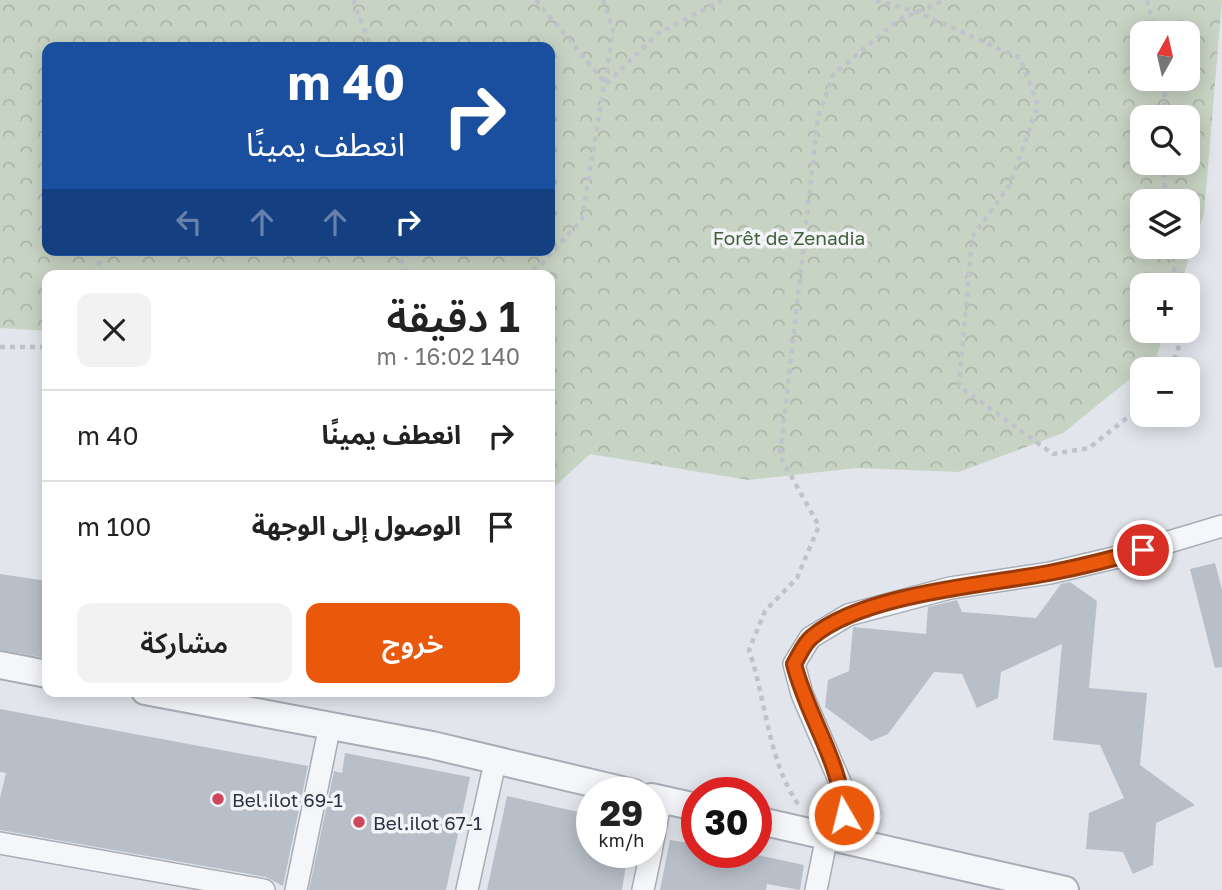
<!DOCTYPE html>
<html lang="ar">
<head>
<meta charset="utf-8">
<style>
  body { margin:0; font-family:"Golos Text","Noto Sans Arabic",sans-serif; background:#f2f2f2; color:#222; direction:rtl; height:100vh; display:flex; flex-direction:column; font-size:26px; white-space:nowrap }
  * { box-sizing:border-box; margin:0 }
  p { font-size:23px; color:#767676 }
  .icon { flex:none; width:38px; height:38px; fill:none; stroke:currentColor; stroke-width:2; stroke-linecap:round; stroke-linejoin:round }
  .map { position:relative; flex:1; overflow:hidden; direction:ltr }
  .drawer { position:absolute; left:42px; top:270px; width:513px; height:427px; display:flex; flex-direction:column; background:#fff; border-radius:14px; box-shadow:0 4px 18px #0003; direction:rtl }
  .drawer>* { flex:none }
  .hud { position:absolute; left:42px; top:42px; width:513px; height:214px; border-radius:14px; box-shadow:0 4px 18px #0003; direction:rtl; background:#1a4fa0; color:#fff; overflow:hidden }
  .needle { width:46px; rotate:8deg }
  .buttons { position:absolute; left:1130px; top:21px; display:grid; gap:14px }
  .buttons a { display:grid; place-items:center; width:70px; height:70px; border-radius:14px; background:#fff; box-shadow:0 4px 18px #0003; font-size:35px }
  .speed { position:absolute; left:576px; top:777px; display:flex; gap:14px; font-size:35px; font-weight:700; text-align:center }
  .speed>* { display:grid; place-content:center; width:91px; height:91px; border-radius:50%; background:#fff; box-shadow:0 4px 18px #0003; line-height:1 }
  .speed small { font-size:18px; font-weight:400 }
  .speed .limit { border:10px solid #d22; background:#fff; color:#111 }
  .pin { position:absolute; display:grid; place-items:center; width:60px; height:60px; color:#fff; margin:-30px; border:4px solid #fff; border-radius:50%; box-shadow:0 2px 7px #0007 }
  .me { position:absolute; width:77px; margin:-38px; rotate:352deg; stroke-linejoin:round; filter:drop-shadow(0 0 5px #0008) }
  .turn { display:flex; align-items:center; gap:24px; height:147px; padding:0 35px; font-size:32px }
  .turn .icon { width:91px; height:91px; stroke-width:2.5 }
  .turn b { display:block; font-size:49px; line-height:60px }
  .lanes { display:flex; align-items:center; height:66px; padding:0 35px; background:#0003; justify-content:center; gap:35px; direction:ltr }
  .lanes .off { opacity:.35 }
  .round { display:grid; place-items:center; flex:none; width:74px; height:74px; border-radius:14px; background:#f2f2f2 }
  .summary { display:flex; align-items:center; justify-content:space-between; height:119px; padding:0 35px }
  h1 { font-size:42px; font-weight:600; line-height:52px }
  .button { display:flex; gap:14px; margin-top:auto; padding:14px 35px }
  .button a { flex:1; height:80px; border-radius:14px; background:#ea580c; color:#fff; font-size:28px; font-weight:600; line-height:80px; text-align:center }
  .button a+a { background:#f2f2f2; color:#222 }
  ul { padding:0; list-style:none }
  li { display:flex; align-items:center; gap:21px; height:91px; padding:0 35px; border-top:2px solid #e0e0e0 }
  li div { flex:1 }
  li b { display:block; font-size:26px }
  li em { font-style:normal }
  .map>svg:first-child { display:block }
  .forest { fill:url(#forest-crowns); fill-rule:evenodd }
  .building { fill:#b9bfc8 }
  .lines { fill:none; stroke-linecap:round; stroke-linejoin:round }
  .minor-casing { stroke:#a7acb5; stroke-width:24 }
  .tertiary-casing { stroke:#a7acb5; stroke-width:30 }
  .path { stroke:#c0c3ca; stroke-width:4.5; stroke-dasharray:5 5; stroke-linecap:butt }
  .minor { stroke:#f5f6f9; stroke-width:21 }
  .tertiary { stroke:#f5f6f9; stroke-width:26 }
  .route-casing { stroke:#983908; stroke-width:18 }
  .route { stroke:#ea580c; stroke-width:12 }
  .poi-dot { fill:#cf475c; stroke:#f2f4f8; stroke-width:2.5 }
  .labels { text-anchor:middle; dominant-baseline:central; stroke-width:7; stroke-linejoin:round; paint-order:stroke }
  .park-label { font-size:19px; fill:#3f5f37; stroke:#f2f4f8 }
  .poi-label { font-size:19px; fill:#2a3343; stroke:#f2f4f8; text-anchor:start }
</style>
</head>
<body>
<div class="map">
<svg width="1222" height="890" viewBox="0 0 1222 890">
  <defs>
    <pattern id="forest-crowns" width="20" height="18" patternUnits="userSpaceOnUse" patternTransform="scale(1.75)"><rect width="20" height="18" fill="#c8d4c3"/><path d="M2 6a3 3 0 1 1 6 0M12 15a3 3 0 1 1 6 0" fill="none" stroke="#acb6a9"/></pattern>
  </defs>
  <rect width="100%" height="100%" fill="#e2e5eb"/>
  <path class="forest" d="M0,0H1222L1204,214L1180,285H1143V331H1165L1156,358L1063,433L959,472L857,468L748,480L590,454L550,491V275H47V331L0,328ZM1143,33H1188V79H1143ZM550,47V250H47V47ZM1143,117H1188V163H1143ZM1188,201V247H1143V201Z"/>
  <g class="building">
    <polygon points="1215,563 1222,590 1222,667 1215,668 1190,569"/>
    <polygon points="0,574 47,581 47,658 0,650"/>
    <polygon points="1070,582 1097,601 1089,688 1147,693 1140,765 1195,805 1156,823 1153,865 1133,874 1123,852 1086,849 1089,813 1124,798 1100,745 1053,740 1062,644 1001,672 998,698 977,708 962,674 934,672 888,734 871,741 825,707 828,680 849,671 853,627 926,634 928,607 957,600 962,612 1036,618 1061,584"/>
    <polygon points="0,709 308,766 283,886 266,877 0,830 0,798 6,773 0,772"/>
    <polygon points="345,753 470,777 446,890 309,890 334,771 342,773"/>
    <polygon points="507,796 592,815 592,852 628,852 622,890 487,890"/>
    <polygon points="670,840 696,844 696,852 744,852 804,865 800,890 767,884 766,890 660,890"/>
  </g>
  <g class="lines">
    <g class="minor-casing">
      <g id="minor">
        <polyline points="846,842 843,789 802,694 794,664 810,638 848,615 950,588 1050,573 1122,556 1222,526"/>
        <polyline points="0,843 264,890"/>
        <polyline points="651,851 661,799"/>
        <polyline points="296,890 330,725"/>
        <polyline points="467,890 495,762"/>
        <polyline points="643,890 651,852"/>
        <polyline points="816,890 827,836"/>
      </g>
    </g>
    <g class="tertiary-casing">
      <g id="tertiary">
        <polyline points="0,665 47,674"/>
        <polyline points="145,691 432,745 634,793"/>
        <polyline points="651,797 696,807"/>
        <polyline points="756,820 1065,890"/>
      </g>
    </g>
    <g class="path">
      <polyline points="353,0 371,47"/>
      <polyline points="536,0 606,84 657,34 722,0"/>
      <polyline points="876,0 917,12 1020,58 1038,105 1010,185 972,237 959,386 1053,454 1089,448 1143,405"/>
      <polyline points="1147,0 1156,33"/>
      <polyline points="1164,117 1165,79"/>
      <polyline points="1163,163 1166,201"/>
      <polyline points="1172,247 1176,285"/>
      <polyline points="397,250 407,275"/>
      <polyline points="95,275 104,250"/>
      <polyline points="524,275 539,267 582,219 613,31 603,0"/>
      <polyline points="1188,313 1188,322"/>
      <polyline points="0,347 47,347"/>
      <polyline points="1170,369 1185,331"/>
      <path d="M798,804C768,761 766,699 749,650L765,611L797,578L819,526L780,456L818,117L833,75L898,20L946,0"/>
    </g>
    <use href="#minor" class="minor"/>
    <use href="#tertiary" class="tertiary"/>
  </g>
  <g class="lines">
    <g class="route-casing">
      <path id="route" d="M844,815C841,762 807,716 794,664C799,656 804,643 812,637C862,594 984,585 1049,573C1080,567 1112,559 1143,550"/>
    </g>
    <use href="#route" class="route"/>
  </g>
  <g class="poi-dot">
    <circle cx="218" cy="799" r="7"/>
    <circle cx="359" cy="822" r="7"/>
  </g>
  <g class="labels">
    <g class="park-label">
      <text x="789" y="237">Forêt de Zenadia</text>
    </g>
    <g class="poi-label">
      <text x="232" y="799">Bel.ilot 69-1</text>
      <text x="373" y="822">Bel.ilot 67-1</text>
    </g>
  </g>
</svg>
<div class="buttons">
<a><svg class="needle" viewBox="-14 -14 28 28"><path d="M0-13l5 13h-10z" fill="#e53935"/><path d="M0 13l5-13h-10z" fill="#767676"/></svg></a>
<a><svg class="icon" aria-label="search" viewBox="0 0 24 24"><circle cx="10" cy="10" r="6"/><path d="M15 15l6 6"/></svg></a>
<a><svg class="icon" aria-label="layers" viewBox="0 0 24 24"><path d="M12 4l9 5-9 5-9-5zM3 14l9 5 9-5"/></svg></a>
<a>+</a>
<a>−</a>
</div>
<div class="speed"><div>29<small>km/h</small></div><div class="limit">30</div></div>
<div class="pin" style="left:1143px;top:550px;background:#d93025"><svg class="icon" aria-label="arrive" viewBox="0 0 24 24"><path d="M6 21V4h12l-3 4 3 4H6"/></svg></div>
<svg class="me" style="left:844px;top:815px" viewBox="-20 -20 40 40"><circle r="17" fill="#ea580c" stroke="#fff" stroke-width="3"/><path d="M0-11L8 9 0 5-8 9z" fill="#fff"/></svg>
<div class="hud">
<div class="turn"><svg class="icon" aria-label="right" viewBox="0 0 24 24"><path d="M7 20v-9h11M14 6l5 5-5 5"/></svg><div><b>40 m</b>انعطف يمينًا</div></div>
<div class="lanes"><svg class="icon off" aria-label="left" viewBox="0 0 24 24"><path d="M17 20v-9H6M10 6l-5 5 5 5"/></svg><svg class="icon off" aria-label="ahead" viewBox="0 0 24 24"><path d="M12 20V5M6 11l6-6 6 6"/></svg><svg class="icon off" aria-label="ahead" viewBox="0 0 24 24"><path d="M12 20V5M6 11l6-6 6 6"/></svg><svg class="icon" aria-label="right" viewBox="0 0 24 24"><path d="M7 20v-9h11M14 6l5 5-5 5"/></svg></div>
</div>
<section class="drawer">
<div class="summary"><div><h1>1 دقيقة</h1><p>140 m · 16:02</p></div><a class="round"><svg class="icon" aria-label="close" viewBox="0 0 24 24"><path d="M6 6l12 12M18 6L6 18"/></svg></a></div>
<ul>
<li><svg class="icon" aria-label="right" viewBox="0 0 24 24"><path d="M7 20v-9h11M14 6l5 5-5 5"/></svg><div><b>انعطف يمينًا</b></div><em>40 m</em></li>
<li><svg class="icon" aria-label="arrive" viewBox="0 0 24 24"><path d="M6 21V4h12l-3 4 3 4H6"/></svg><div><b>الوصول إلى الوجهة</b></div><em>100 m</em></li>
</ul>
<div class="button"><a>خروج</a><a>مشاركة</a></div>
</section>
</div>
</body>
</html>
